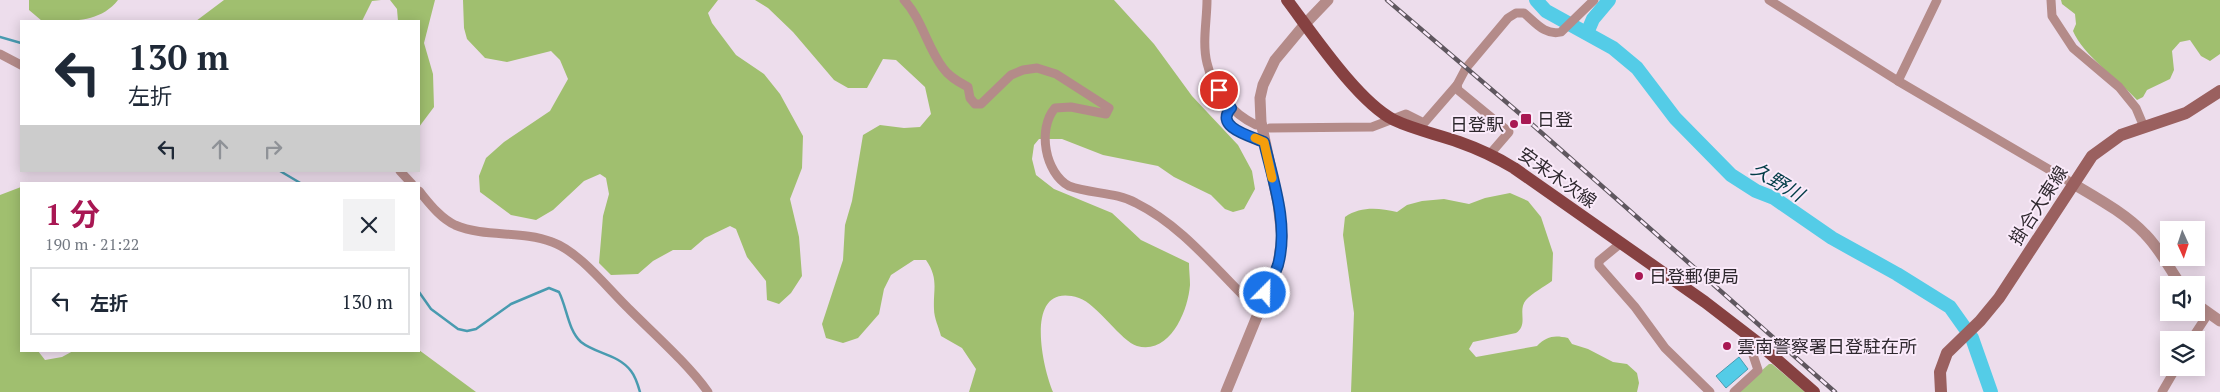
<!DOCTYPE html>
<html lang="ja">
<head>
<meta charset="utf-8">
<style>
  body { margin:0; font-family:"PT Serif","Noto Sans JP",serif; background:#f2f2f3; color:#1f2937; height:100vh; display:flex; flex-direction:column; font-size:19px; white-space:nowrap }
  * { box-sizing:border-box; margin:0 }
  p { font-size:16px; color:#747a83 }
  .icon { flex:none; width:28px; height:28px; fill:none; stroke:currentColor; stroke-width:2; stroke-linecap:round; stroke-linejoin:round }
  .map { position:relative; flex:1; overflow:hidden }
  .drawer { position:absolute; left:20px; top:182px; width:400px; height:170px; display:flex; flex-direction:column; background:#fff; border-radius:0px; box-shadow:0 2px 12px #0003 }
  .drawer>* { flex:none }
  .hud { position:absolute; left:20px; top:20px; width:400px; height:152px; border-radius:0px; box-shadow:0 2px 12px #0003; background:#fff; color:#1f2937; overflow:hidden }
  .needle { width:32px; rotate:177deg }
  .tools { position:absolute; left:2160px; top:221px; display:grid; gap:10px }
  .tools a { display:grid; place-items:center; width:45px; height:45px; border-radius:0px; background:#fff; box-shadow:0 2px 12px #0003; font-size:25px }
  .pin { position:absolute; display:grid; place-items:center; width:42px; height:42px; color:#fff; margin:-21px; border:2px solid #fff; border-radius:50%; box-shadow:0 1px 5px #0007 }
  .me { position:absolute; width:55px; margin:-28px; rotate:23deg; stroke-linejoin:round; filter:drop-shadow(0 0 4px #0008) }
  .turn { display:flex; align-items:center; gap:18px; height:105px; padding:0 25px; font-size:22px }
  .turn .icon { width:65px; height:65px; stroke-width:2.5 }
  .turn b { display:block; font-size:35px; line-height:42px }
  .lanes { display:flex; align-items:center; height:48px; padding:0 25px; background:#0003; justify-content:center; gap:25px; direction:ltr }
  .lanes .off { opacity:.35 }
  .round { display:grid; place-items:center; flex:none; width:52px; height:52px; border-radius:0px; background:#f2f2f3 }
  .headline { display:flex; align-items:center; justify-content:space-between; height:85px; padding:0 25px }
  h1 { font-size:30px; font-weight:700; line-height:38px; color:#a81753 }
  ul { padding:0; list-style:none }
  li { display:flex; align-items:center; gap:15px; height:68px; margin:0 10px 8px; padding:0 15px; border:2px solid #e0e1e3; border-radius:0px }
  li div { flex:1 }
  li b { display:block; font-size:19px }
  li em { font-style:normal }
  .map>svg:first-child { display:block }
  .green { fill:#a8c380 }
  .forest { fill:#a0bf6f }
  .water { fill:#54cce7; stroke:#499bb0 }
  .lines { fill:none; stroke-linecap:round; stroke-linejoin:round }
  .stream { stroke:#499bb0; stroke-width:2.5 }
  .river { stroke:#54cce7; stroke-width:14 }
  .minor { stroke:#b48b89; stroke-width:9 }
  .tertiary { stroke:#b48b89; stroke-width:11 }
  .secondary { stroke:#9a605f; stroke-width:12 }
  .primary { stroke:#864141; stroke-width:12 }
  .rail-casing { stroke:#5f575f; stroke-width:4.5 }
  .rail { stroke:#faeafa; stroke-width:2.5; stroke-dasharray:8; stroke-linecap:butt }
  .route-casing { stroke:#114b97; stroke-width:12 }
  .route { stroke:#1a73e8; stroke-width:9 }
  .slow { stroke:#f59e0b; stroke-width:9 }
  .poi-dot { fill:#a81753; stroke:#faeafa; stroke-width:2 }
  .labels { text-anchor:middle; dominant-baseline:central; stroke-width:4; stroke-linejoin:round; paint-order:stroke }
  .poi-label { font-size:18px; fill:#2f292f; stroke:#faeafa; text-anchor:start }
  .street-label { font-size:18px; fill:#2f292f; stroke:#faeafa }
  .water-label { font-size:19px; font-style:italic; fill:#023c47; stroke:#faeafa }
</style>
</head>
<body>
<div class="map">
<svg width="2220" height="392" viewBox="0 0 2220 392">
  <rect width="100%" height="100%" fill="#edddec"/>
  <polygon class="green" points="1769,364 1772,364 1805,392 1737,392"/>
  <g class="forest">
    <path d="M29,0H118C99,24 69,21 42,21L29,10Z"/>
    <polygon points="224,0 381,0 372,1 362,21 196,21"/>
    <polygon points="390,0 435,0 424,43 433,74 434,107 419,127 419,21 398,21 397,9"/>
    <polygon points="463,0 718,0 708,13 712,23 736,55 764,74 780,94 803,136 802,168 790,199 799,237 802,276 791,293 779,304 767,300 766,281 747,257 736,229 730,226 705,238 691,250 673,250 653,261 638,274 611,275 599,263 603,216 609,194 606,178 600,174 584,181 553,210 536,220 511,215 480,192 479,176 486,158 504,142 550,111 568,79 560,60 551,51 507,62 485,58 467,39 464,28"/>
    <path d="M755,0H1114L1154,44L1192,96L1238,145L1252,171L1255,189L1244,209L1233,212L1225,209L1211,195L1174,177L1158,166L1103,155L1062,139H1039L1034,145L1032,159L1036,175L1054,189L1112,213L1141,240L1189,263C1189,270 1190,278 1190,285C1188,311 1170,355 1137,346C1122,342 1097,304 1079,298C1023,280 1042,366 1053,392H969L976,369L962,348L941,336C939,328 934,318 934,309C933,289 939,279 926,260H914L891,275L884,289L879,314L858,338L843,343L826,338L822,324L843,260L845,225L852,201L863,135L880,125L904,128L920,127L931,114L925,87L896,60L883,59L867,88H848L834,80L793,32L768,8Z"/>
    <path d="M2061,0H2220V54L2210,61L2201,56L2190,40L2180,42L2172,51L2174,70L2170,79L2147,90L2143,97L2137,100C2118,79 2083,55 2073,31L2076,24L2075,14L2062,4Z"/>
    <polygon points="21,187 21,351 38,351 45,360 62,357 73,351 419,350 476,392 0,392 0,195"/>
    <path d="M1510,193L1528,201L1541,217L1553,253L1552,281C1544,287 1532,293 1526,300C1517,311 1529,324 1516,333L1473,342L1469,349L1476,357L1537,346C1547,336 1554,335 1568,338L1572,344L1588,349L1613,362L1627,364L1637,373L1639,383L1637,392H1351L1354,313L1343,235L1345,217C1361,206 1379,208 1397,212L1407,205L1422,201L1444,199L1469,204L1485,198Z"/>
  </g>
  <polygon class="water" points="1739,357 1748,369 1726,388 1716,376"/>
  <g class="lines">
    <g class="stream">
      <polyline points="0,37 21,43"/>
      <polyline points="280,171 302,184"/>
      <path d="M419,292L431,309L458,329L467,331L476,329L511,304L549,288L559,292C567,308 568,330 581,342C596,354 618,354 631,371C635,376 638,385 640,392"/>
    </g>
    <g class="river">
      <polyline points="1536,0 1546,11 1613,48 1637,68 1675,118 1731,175 1756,191 1774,198 1832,238 1897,274 1950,307 1972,338 1991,392"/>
      <polyline points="1587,33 1593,19 1609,0"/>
    </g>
    <g class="minor">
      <path d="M904,0C922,19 927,47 943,68C949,77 959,82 968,87L970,98L975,104H981L1011,75L1023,70L1037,68L1056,74L1109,108L1106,114L1071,107L1055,108C1037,129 1045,173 1069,186C1091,194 1116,192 1136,203C1186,228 1218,273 1258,310"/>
      <path d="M1207,0C1207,20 1202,43 1207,63C1213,90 1231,113 1256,125"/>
      <polyline points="1769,0 1898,81 2072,183"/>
      <polyline points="2051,0 2052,16 2073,48 2119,87 2136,108 2144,127"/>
      <polyline points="0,54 21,65"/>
      <polyline points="1898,81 1937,0"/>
      <polyline points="1457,85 1458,90 1509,132 1490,154"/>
      <path d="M1231,108C1214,127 1250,136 1264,141"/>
      <path d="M1270,128L1372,127L1406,114L1424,123L1457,85L1466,68L1508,18L1516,13H1524C1535,22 1545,36 1561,32L1594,0"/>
      <polyline points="400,171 412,184"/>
      <path d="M419,191C429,203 440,218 455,225C485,238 521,230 552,242C580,252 608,289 629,309C654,334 688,364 708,392"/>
      <polyline points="1621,243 1599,261 1599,266 1635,307 1665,348 1710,392"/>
      <polyline points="2191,340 2208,314"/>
      <polyline points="1734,392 1758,370 1752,352 1757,342"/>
      <polyline points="2162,392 2176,368"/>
    </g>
    <g class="tertiary">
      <path d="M2072,183C2097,198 2125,213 2145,234C2160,249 2169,268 2181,285"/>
      <polyline points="2196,304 2220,321"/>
      <polyline points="1226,392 1278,265 1282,237 1278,203 1261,122 1260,98 1263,85 1275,60 1305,24 1328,0"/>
    </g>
    <polyline class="secondary" points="1941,392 1940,372 1947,353 1980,321 1999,298 2092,156 2121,135 2186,113 2220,91"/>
    <path class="primary" d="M1287,0C1312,33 1358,102 1394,120C1415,130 1437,134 1459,142C1479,149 1496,157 1514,168L1705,302L1757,342L1814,392"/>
    <g class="rail-casing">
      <polyline id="rail" points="1387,0 1526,119 1835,392"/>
    </g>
    <use href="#rail" class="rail"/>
  </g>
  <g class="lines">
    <g class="route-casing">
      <path id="route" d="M1219,90L1231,108C1214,127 1250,136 1264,142C1273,180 1289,225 1278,265C1275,274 1269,284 1265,293"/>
    </g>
    <use href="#route" class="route"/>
    <polyline class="slow" points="1255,138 1264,142 1272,178"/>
  </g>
  <g class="poi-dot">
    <rect x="1520" y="113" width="12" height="12" rx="2.5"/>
    <circle cx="1514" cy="124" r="5"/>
    <circle cx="1639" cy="276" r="5"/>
    <circle cx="1727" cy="346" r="5"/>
  </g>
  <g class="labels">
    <g class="poi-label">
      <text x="1537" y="119">日登</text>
      <text x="1504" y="124" text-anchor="end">日登駅</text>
      <text x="1649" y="276">日登郵便局</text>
      <text x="1737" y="346">雲南警察署日登駐在所</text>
    </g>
    <g class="street-label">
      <text transform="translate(1558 177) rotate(35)">安来木次線</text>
      <text transform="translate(2038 205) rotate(-57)">掛合大東線</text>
    </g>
    <g class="water-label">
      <text transform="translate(1778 181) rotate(31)">久野川</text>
    </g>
  </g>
</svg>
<div class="tools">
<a><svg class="needle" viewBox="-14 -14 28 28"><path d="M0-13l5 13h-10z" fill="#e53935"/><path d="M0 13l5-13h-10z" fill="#747a83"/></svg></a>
<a><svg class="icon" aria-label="sound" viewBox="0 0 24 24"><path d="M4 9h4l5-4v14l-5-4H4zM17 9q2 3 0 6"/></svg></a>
<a><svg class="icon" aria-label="layers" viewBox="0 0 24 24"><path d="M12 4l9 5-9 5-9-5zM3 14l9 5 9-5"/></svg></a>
</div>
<div class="pin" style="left:1219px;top:90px;background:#d93025"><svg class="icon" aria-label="arrive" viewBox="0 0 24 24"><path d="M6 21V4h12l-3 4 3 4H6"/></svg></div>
<svg class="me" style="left:1265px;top:293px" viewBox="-20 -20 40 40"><circle r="17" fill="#1a73e8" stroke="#fff" stroke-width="3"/><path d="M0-11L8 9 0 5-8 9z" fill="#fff"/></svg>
<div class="hud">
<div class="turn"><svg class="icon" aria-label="left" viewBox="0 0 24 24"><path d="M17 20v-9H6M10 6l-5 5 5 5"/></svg><div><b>130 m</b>左折</div></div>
<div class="lanes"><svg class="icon" aria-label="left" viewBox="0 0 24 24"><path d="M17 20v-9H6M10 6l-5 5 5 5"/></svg><svg class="icon off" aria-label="ahead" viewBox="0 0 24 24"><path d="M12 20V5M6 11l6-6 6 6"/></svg><svg class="icon off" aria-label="right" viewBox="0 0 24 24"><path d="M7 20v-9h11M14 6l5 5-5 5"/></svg></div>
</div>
<section class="drawer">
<div class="headline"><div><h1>1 分</h1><p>190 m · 21:22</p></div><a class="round"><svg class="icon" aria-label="close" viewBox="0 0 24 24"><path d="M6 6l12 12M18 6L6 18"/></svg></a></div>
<ul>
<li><svg class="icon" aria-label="left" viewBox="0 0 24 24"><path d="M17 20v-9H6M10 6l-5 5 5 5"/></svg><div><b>左折</b></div><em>130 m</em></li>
</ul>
</section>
</div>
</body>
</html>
